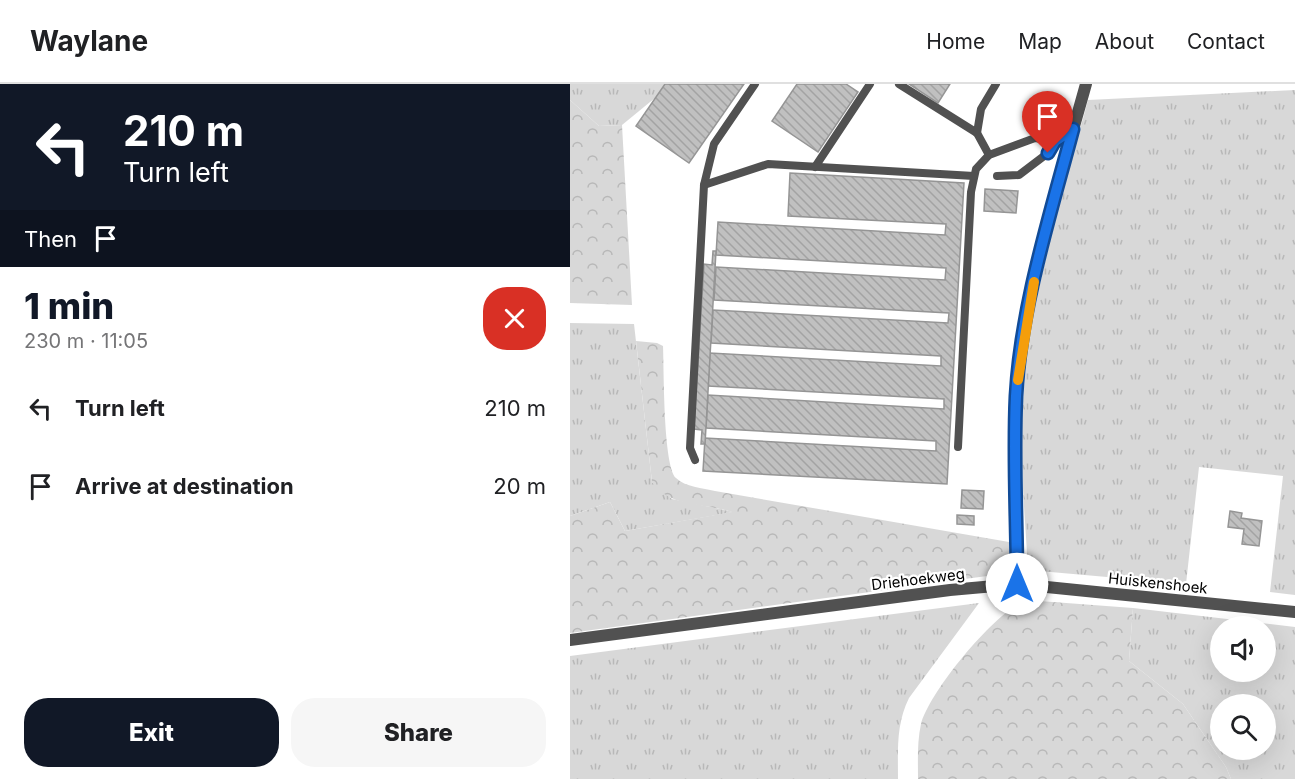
<!DOCTYPE html>
<html lang="en">
<head>
<meta charset="utf-8">
<style>
  body { margin:0; font-family:Inter,sans-serif; background:#f6f6f6; color:#202124; height:100vh; display:flex; flex-direction:column; font-size:22px; white-space:nowrap }
  * { box-sizing:border-box; margin:0 }
  p { font-size:20px; color:#757577 }
  .icon { flex:none; width:33px; height:33px; fill:none; stroke:currentColor; stroke-width:2; stroke-linecap:round; stroke-linejoin:round }
  .map { position:relative; flex:1; overflow:hidden }
  .panel { display:flex; flex-direction:column; background:#fff; width:570px }
  .panel>* { flex:none }
  .banner { background:#111827; color:#fff; overflow:hidden }
  .fabs { position:absolute; left:640px; top:532px; display:grid; gap:12px }
  .fabs a { display:grid; place-items:center; width:66px; height:66px; border-radius:50%; background:#fff; box-shadow:0 6px 24px #0002; font-size:30px }
  .pin { position:absolute; display:grid; place-items:center; width:51px; height:51px; color:#fff; margin:-62px -26px; border-radius:50% 50% 50% 0; rotate:-45deg; box-shadow:0 0 6px #0007 }
  .pin .icon { rotate:45deg }
  .me { position:absolute; width:66px; margin:-33px; rotate:0deg; stroke-linejoin:round; filter:drop-shadow(0 0 4px #0008) }
  .turn { display:flex; align-items:center; gap:21px; height:126px; padding:0 24px; font-size:27px }
  .turn .icon { width:78px; height:78px; stroke-width:2.5 }
  .turn b { display:block; font-size:42px; line-height:51px }
  .then { display:flex; align-items:center; height:57px; padding:0 24px; background:#0003; gap:12px; font-size:22px }
  .round { display:grid; place-items:center; flex:none; width:63px; height:63px; border-radius:24px; background:#f6f6f6 }
  .summary { display:flex; align-items:center; justify-content:space-between; height:102px; padding:0 24px }
  h1 { font-size:36px; font-weight:800; line-height:45px; color:#111827 }
  .cta { display:flex; gap:12px; margin-top:auto; padding:12px 24px }
  .cta a { flex:1; height:69px; border-radius:24px; background:#111827; color:#fff; font-size:24px; font-weight:800; line-height:69px; text-align:center }
  .cta a+a { background:#f6f6f6; color:#202124 }
  ul { padding:0; list-style:none }
  li { display:flex; align-items:center; gap:18px; height:78px; padding:0 24px }
  li div { flex:1 }
  li b { display:block; font-size:22px }
  li em { font-style:normal }
  header { display:flex; align-items:center; gap:36px; box-sizing:border-box; height:84px; padding:0 30px; background:#fff; border-bottom:2px solid #e0e0e0 }
  header strong { font-size:28px }
  nav { display:flex; gap:33px; margin-inline-start:auto; font-size:21px }
  main { display:flex; flex:1; min-height:0 }
  .map>svg:first-child { display:block }
  .grass { fill:url(#grass-tufts); fill-rule:evenodd }
  .forest { fill:url(#forest-crowns) }
  .building { fill:url(#building-back-hatch); stroke:#959595; stroke-width:1.5 }
  .lines { fill:none; stroke-linecap:round; stroke-linejoin:round }
  .lane { stroke:#515151; stroke-width:8 }
  .street { stroke:#515151; stroke-width:12 }
  .route-casing { stroke:#114b97; stroke-width:15 }
  .route { stroke:#1a73e8; stroke-width:10 }
  .slow { stroke:#f59e0b; stroke-width:10 }
  .labels { text-anchor:middle; dominant-baseline:central; stroke-width:4.5; stroke-linejoin:round; paint-order:stroke }
  .street-label { font-size:15px; fill:#000; stroke:#fff }
</style>
</head>
<body>
<header>
<strong>Waylane</strong>
<nav><a>Home</a><a>Map</a><a>About</a><a>Contact</a></nav>
</header>
<main>
<section class="panel">
<div class="banner">
<div class="turn"><svg class="icon" aria-label="left" viewBox="0 0 24 24"><path d="M17 20v-9H6M10 6l-5 5 5 5"/></svg><div><b>210 m</b>Turn left</div></div>
<div class="then">Then<svg class="icon" aria-label="arrive" viewBox="0 0 24 24"><path d="M6 21V4h12l-3 4 3 4H6"/></svg></div>
</div>
<div class="summary"><div><h1>1 min</h1><p>230 m · 11:05</p></div><a class="round" style="background:#d93025;color:#fff"><svg class="icon" aria-label="close" viewBox="0 0 24 24"><path d="M6 6l12 12M18 6L6 18"/></svg></a></div>
<ul>
<li><svg class="icon" aria-label="left" viewBox="0 0 24 24"><path d="M17 20v-9H6M10 6l-5 5 5 5"/></svg><div><b>Turn left</b></div><em>210 m</em></li>
<li><svg class="icon" aria-label="arrive" viewBox="0 0 24 24"><path d="M6 21V4h12l-3 4 3 4H6"/></svg><div><b>Arrive at destination</b></div><em>20 m</em></li>
</ul>
<div class="cta"><a>Exit</a><a>Share</a></div>
</section>
<div class="map">
<svg width="725" height="695" viewBox="0 0 725 695">
  <defs>
    <pattern id="grass-tufts" width="24" height="20" patternUnits="userSpaceOnUse" patternTransform="scale(1.5)"><rect width="24" height="20" fill="#d8d8d8"/><path d="M3 7l-1-3M5 7V3M7 7l1-3M15 17l-1-3M17 17v-4M19 17l1-3" fill="none" stroke="#b8b8b8"/></pattern>
    <pattern id="forest-crowns" width="20" height="18" patternUnits="userSpaceOnUse" patternTransform="scale(1.5)"><rect width="20" height="18" fill="#d8d8d8"/><path d="M2 6a3 3 0 1 1 6 0M12 15a3 3 0 1 1 6 0" fill="none" stroke="#b8b8b8"/></pattern>
    <pattern id="building-back-hatch" width="6" height="6" patternUnits="userSpaceOnUse" patternTransform="scale(1.5)"><rect width="6" height="6" fill="#c0c0c0"/><path d="M-1 5l2 2M0 0l6 6M5-1l2 2" fill="none" stroke="#a3a3a3"/></pattern>
  </defs>
  <rect width="100%" height="100%" fill="#fff"/>
  <g class="grass">
    <polygon points="0,0 102,0 52,41 29,42 0,16"/>
    <path d="M725,6V511L700,508L713,392L629,383L616,500L458,486C455,430 449,374 453,318C459,216 492,114 518,16Z"/>
    <polygon points="0,239 64,240 82,398 102,415 164,428 55,447 40,418 0,432"/>
    <path d="M409,519L339,614C326,640 328,666 328,695H0V572Z"/>
    <path d="M563,524L725,543V695H661L656,683L613,620L559,577ZM651,543H696V588H651ZM651,621H696V666H651Z"/>
  </g>
  <g class="forest">
    <polygon points="0,16 29,42 52,41 62,221 0,219"/>
    <path d="M66,257L87,259L93,262C94,284 93,382 106,394C115,403 133,404 145,407L439,458V489L0,549V432L40,418L55,447L162,428C135,419 100,424 82,398Z"/>
    <path d="M456,516L563,524L559,577L613,620L656,683L661,695H348C348,677 347,658 351,640C360,607 425,528 456,516Z"/>
  </g>
  <g class="building">
    <polygon points="95,0 174,0 119,79 66,42"/>
    <polygon points="227,0 276,0 288,8 248,68 202,37"/>
    <polygon points="339,0 380,0 368,19"/>
    <polygon points="220,89 394,99 377,400 133,387 135,354 366,367 366,357 136,344 138,311 374,325 374,315 138,302 140,269 371,282 371,272 141,259 143,226 378,239 379,229 144,216 146,183 375,196 376,184 146,171 148,138 375,151 376,140 218,132"/>
    <polygon points="415,105 448,107 446,129 414,127"/>
    <polygon points="143,167 146,167 135,360 131,360 132,346 124,345 134,180 142,181"/>
    <polygon points="392,406 414,407 413,425 391,424"/>
    <polygon points="660,427 672,429 671,434 692,437 689,462 672,460 674,445 658,443"/>
    <polygon points="387,431 404,432 404,441 387,440"/>
  </g>
  <g class="lines">
    <g class="lane">
      <polyline points="329,0 407,49 419,71"/>
      <polyline points="407,49 411,25 426,0"/>
      <polyline points="245,83 300,0"/>
      <polyline points="427,92 449,91 478,69 485,57 502,46"/>
      <polyline points="134,101 144,60 185,0"/>
      <polyline points="388,363 401,108 406,85 419,71 465,54 485,57"/>
      <polyline points="125,376 120,364 134,101 198,80 404,92"/>
    </g>
    <g class="street">
      <path d="M447,500C447,438 442,374 446,312C453,207 488,101 516,0"/>
      <polyline points="0,556 380,506 447,500 725,528"/>
    </g>
  </g>
  <g class="lines">
    <g class="route-casing">
      <path id="route" d="M447,500C447,438 443,374 446,312C451,222 480,132 503,45L485,57L478,69"/>
    </g>
    <use href="#route" class="route"/>
    <polyline class="slow" points="448,296 464,198"/>
  </g>
  <g class="labels">
    <g class="street-label">
      <text transform="translate(348 495) rotate(-7)">Driehoekweg</text>
      <text transform="translate(588 499) rotate(6)">Huiskenshoek</text>
    </g>
  </g>
</svg>
<div class="fabs">
<a><svg class="icon" aria-label="sound" viewBox="0 0 24 24"><path d="M4 9h4l5-4v14l-5-4H4zM17 9q2 3 0 6"/></svg></a>
<a><svg class="icon" aria-label="search" viewBox="0 0 24 24"><circle cx="10" cy="10" r="6"/><path d="M15 15l6 6"/></svg></a>
</div>
<div class="pin" style="left:478px;top:69px;background:#d93025"><svg class="icon" aria-label="arrive" viewBox="0 0 24 24"><path d="M6 21V4h12l-3 4 3 4H6"/></svg></div>
<svg class="me" style="left:447px;top:500px" viewBox="-20 -20 40 40"><circle r="19" fill="#fff"/><path d="M0-13L10 11 0 6-10 11z" fill="#1a73e8"/></svg>
</div>
</main>
</body>
</html>
